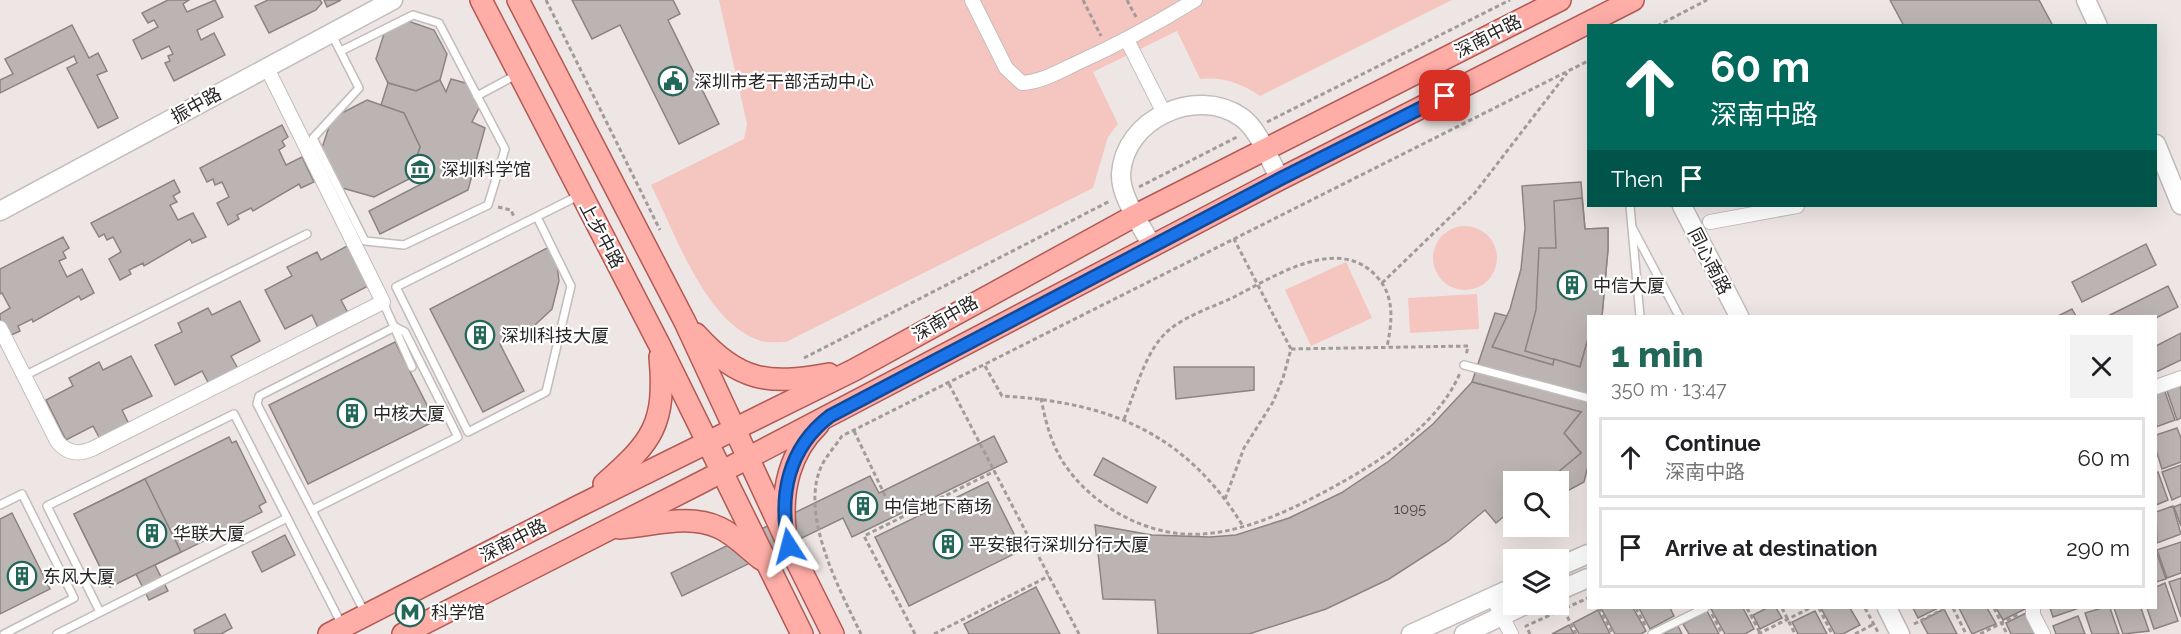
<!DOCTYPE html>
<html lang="en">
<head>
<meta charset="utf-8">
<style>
  body { margin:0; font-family:Raleway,"Noto Sans SC",sans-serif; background:#f2f2f2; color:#202124; height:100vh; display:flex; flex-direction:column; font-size:22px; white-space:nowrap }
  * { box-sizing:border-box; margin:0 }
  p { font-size:20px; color:#757577 }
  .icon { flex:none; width:33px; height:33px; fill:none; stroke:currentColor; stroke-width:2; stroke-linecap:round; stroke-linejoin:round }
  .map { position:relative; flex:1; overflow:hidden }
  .details { position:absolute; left:1587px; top:315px; width:570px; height:294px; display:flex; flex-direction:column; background:#fff; border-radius:0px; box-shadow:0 6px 24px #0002 }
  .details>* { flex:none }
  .banner { position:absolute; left:1587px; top:24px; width:570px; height:183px; border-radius:0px; box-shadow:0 6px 24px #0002; background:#00695c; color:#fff; overflow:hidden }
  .tools { position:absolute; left:1503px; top:471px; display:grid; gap:12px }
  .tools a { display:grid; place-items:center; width:66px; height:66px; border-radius:0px; background:#fff; box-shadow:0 6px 24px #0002; font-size:30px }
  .pin { position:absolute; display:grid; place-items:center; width:51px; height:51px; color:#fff; margin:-26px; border-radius:12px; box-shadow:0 3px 9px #0006 }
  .me { position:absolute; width:66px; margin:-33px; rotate:351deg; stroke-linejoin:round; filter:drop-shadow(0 0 4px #0008) }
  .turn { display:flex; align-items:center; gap:21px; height:126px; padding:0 24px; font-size:27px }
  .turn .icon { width:78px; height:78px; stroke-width:2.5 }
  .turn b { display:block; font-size:42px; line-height:51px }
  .then { display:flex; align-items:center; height:57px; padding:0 24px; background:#0003; gap:12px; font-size:22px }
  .round { display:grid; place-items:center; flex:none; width:63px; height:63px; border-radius:0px; background:#f2f2f2 }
  .overview { display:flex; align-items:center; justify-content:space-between; height:102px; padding:0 24px }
  h1 { font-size:36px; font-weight:800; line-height:45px; color:#236759 }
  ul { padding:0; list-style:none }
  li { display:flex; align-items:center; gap:18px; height:81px; margin:0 12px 9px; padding:0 12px; border:3px solid #e0e0e0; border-radius:0px }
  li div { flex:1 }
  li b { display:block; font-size:22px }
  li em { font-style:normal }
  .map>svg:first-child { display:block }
  .green { fill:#f5c5bf }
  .building { fill:#bbb4b3; stroke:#8b8483; stroke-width:1.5 }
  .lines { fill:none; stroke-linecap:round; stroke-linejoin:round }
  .lane-casing { stroke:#c3bcbb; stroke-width:10 }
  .street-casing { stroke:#c3bcbb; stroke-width:16 }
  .secondary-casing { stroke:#c3bcbb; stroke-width:21 }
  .primary-casing { stroke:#b25a54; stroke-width:24 }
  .path { stroke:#a19b9a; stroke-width:3; stroke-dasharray:4.5 3; stroke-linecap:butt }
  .lane { stroke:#fff; stroke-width:7 }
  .street { stroke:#fff; stroke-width:14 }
  .secondary { stroke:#fff; stroke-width:18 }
  .primary { stroke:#feada7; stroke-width:21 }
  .route-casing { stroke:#114b97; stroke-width:15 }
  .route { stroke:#1a73e8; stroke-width:10 }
  .labels { text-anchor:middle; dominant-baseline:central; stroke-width:4.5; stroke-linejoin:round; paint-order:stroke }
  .number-label { font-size:15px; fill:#4d4948 }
  .street-label { font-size:18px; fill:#282525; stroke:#fff }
  .poi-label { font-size:18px; fill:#282525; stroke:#fff; text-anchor:start }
</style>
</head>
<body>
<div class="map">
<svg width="2181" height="634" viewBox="0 0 2181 634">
  <rect width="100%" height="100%" fill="#eee6e5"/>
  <g class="green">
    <path d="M719,0H1452L1260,96C1240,83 1224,77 1200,79L1177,31L1093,72L1118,124L1108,137L1093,188L786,342C778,342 766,343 758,340C705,321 675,233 651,185L744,139L747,124Z"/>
    <circle cx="1465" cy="258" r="32"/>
    <polygon points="1346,262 1372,318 1311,346 1285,290"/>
    <polygon points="1477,294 1479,329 1410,333 1408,298"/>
  </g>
  <g class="building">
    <polygon points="168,0 189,0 183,4 187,12 215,0 223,17 197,30 201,40 214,33 225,55 174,81 165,63 170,61 168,56 173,54 169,46 142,59 133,40 158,27 154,20 148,23 142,13"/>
    <polygon points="268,0 320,0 322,3 316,10 269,33 255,6"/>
    <polygon points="324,0 341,0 327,7"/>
    <polygon points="572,0 673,0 680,14 668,20 719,124 679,144 620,25 592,39"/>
    <polygon points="1890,0 2039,0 2053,26 1904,26"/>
    <polygon points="408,21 434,30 447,54 440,80 416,91 388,83 376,59 384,34"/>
    <polygon points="72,25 89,58 98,53 107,71 97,75 118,118 98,128 67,68 77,63 74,56 0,93 0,80 13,74 5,59"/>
    <polygon points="451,79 469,84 480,106 472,122 485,128 468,190 380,234 369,211 431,179 433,171 414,165 420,147 404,113 381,105 388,83 416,91 440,80 446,92"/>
    <polygon points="367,100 404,113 420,147 409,179 374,197 339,187 321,151 332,118"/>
    <polygon points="282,125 288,137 282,141 285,146 279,150 286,165 302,157 314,182 301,188 299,184 253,211 251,208 237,215 239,219 228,225 217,203 229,197 222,182 215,185 213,179 207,182 200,168"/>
    <polygon points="174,180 180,192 173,196 177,202 170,205 178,220 193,213 206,237 192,243 190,239 144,266 143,263 129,270 131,274 120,280 109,259 121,252 113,237 107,240 104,234 99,237 91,223"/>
    <polygon points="1581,182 1585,229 1608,228 1608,249 1602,316 1588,316 1588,339 1580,367 1554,359 1553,365 1492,347 1510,309 1521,269 1525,228 1522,186"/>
    <polygon points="1582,198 1585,229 1608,228 1608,249 1602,316 1588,316 1588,339 1580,367 1525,351 1536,310 1539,248 1556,248 1554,201"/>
    <polygon points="63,237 69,248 63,252 66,258 59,261 67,277 82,269 94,293 81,300 79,296 33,322 32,319 18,326 20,331 9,336 0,319 0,314 10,308 2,293 0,294 0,269"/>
    <polygon points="2146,244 2156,265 2082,302 2072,282"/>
    <polygon points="349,245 370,285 341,300 348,313 318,328 312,315 285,329 265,290 292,276 287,267 317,252 321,260"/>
    <polygon points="549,247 557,265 559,281 552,309 534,326 500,344 524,391 483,412 430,309"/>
    <polygon points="2168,286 2178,307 2156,318 2108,316"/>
    <polygon points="240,301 260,341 231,356 238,369 209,384 202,371 175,385 155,345 182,332 178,323 208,308 212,315"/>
    <polygon points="2072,309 2076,316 2058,316"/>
    <polygon points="1495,313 1507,316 1492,347 1553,365 1554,359 1580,367 1588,339 1588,466 1584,482 1558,496 1558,482 1546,482 1581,453 1564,433 1581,412 1472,382"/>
    <polygon points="2181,333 2181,360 2156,372 2156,346"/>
    <polygon points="395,342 435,421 308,484 269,405"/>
    <polygon points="131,356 152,396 122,410 129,424 100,439 93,426 66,440 46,400 73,386 69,378 99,362 103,370"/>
    <polygon points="1174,367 1254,367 1254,390 1176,399"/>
    <polygon points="1472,382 1581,412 1564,433 1581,453 1546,482 1514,482 1514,508 1496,523 1485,510 1448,541 1389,579 1326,609 1249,634 1158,634 1155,600 1103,599 1095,525 1152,535 1210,537 1236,535 1289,518 1341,493 1389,461 1433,424"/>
    <polygon points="2181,383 2181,418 2177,420 2166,388"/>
    <polygon points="2164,389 2175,420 2156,427 2156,392"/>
    <polygon points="2177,428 2181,438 2181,462 2162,469 2156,450 2156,435"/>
    <polygon points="994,436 1007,462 852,537 843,518 682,596 671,573 870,476 879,493"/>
    <polygon points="229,437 232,443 236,441 266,502 259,506 262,512 155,565 168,591 149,600 136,574 110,587 74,514"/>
    <polygon points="1103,458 1156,487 1147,503 1094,475"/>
    <polygon points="2181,465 2181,496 2172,500 2162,472"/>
    <polygon points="2158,472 2168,500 2156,505 2156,473"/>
    <polygon points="145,479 181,552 110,587 74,514"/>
    <polygon points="988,482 1022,550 909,606 875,537"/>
    <polygon points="2181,504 2181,526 2174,507"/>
    <polygon points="2173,506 2181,534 2157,543 2156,512"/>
    <polygon points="12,513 50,589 0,614 0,519"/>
    <polygon points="285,535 295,555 262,572 252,552"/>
    <polygon points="2181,542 2181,573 2167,578 2157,550"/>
    <polygon points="2156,551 2166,579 2156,582"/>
    <polygon points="2181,578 2181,617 2169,582"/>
    <polygon points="2165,583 2178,621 2154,629 2147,608 2156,608 2156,587"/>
    <polygon points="1036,587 1060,634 969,634 964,624"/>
    <polygon points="1601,608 1633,608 1646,631 1641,634 1615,634"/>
    <polygon points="1639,608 1670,608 1674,616 1650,629"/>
    <polygon points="1714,608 1743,608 1754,629 1745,634 1725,634 1711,609"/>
    <polygon points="1767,608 1776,608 1782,618 1760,629 1753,615"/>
    <polygon points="1821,608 1850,608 1860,625 1843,634 1835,634"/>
    <polygon points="1913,608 1938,608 1918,618"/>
    <polygon points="1959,608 1987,608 1996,624 1972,634"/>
    <polygon points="1996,608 2027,608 2003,620"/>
    <polygon points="2050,608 2079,608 2053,617"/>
    <polygon points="2102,608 2110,608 2119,634 2092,634 2085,613"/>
    <polygon points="2114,608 2141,608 2149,631 2123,634"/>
    <polygon points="1944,609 1957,634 1928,634 1921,621"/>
    <polygon points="1598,610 1610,634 1579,634 1573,623"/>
    <polygon points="1707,611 1719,634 1689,634 1683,624"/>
    <polygon points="1815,611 1827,634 1798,634 1792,622"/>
    <polygon points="2030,611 2042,634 2011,634 2006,623"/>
    <polygon points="225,614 232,628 221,634 195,634 194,630"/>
    <polygon points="2078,616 2085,634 2056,634 2053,626"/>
    <polygon points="1569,625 1574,634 1552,634"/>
    <polygon points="1678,626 1682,634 1663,634"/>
  </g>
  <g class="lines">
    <g class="lane-casing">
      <g id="lane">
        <polyline points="332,35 359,88 313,138 365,241 404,245 488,205 505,149 439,23 413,15 341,51"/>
        <polyline points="477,96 516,75"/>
        <polyline points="1630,206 1640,316"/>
        <polyline points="537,217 571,286 546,392 468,432 396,287 578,196"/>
        <polyline points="1633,229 1679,316"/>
        <polyline points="383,302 412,367"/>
        <polyline points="1464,365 1588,398"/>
        <polyline points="24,376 307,234"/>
        <polyline points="0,505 22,494 74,598 4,634"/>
        <polyline points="312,510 458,437 405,332 395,327"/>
        <polyline points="100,612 47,506 234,414 342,625"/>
        <polyline points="365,613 257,404 259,396 395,327"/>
        <polyline points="57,634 287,518"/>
        <polyline points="1652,634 1705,608"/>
      </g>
    </g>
    <g class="street-casing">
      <g id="street">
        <path d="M972,0L1006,68L1022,83C1041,82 1058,72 1075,64C1117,45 1156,24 1195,0"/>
        <polyline points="1127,40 1164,113"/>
        <polyline points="1710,222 1797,206"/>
        <path d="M0,328L57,441C66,453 78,455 92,449L383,302L266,66"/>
        <polyline points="2156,387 2181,378"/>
        <polyline points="1492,596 1511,634"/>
        <polyline points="2033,608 2033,615 2043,634"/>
      </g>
    </g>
    <g class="secondary-casing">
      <g id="secondary">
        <polyline points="2086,0 2098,26"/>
        <polyline points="2156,144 2181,205"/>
        <polyline points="1682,206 1739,316"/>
        <polyline points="0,211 393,0"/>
        <path d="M1152,246C1142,226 1120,197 1121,174C1124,119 1196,86 1241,117C1259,129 1269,160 1280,179"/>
        <polyline points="1558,567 1588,554"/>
        <polyline points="1558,591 1588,578"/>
        <polyline points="1887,608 1900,634"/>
        <polyline points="1411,634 1514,587"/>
        <polyline points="1464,634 1527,604"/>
      </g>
    </g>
    <g class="primary-casing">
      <g id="primary">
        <polyline points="481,0 659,344 802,634"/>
        <polyline points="518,0 685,322 789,546 833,634"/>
        <path d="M696,334C740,382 767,385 829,374"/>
        <path d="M604,484C653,441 666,424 660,357"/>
        <path d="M619,528C652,526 688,513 720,528C735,535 748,549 761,559"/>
        <path d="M785,528C781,490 790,452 818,425"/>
        <polyline points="329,634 579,506 854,370 1136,215 1560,0"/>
        <polyline points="403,634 702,482 1280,179 1633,0"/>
      </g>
    </g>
    <g class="path">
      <polyline points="546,0 660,230"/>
      <polyline points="1083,0 1101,36"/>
      <polyline points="1127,0 1136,17"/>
      <polyline points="1657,26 1707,0"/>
      <polyline points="1267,122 1510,0"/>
      <polyline points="1139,187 1237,137"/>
      <polyline points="498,207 511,210 514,217"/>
      <polyline points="1382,283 1474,194 1567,73"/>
      <polyline points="1291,349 1468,346 1466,356"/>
      <polyline points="804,358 1110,201"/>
      <path d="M985,366L1002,396C1108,402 1185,432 1243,526"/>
      <polyline points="949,384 1079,634"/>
      <path d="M1041,398C1045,420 1051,443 1063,462C1091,506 1149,538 1202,534C1252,531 1303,504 1346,480C1391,454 1439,422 1460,373"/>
      <path d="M1124,419C1136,391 1145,350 1169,330C1187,315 1213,307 1234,297C1275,276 1340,233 1378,278C1395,297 1392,323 1387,347"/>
      <polyline points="854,431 892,510"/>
      <polyline points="1225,499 1244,448 1273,402 1283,378 1291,349 1234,239"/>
      <polyline points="1599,608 1613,634"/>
      <polyline points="1636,608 1646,627"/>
      <polyline points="1747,608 1760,633"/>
      <polyline points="1782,608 1795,634"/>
      <polyline points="1819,608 1832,634"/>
      <polyline points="1865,608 1879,634"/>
      <polyline points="1953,608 1966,634"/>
      <polyline points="1994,608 2007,634"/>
      <polyline points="1564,610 1576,634"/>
      <polyline points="1712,614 1722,634"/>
      <polyline points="1914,624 1946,608"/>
      <path d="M861,634C840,590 797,512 823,463C828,454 836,445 842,436L1588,61"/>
      <polyline points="915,634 864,536 995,471"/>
      <polyline points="934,634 1049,576"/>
      <polyline points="1530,634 1526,626 1588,598"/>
      <polyline points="1758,634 1810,608"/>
      <polyline points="1855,634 1874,624"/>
      <polyline points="1980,634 2019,614"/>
    </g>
    <use href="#lane" class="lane"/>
    <use href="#street" class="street"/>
    <use href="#secondary" class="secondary"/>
    <use href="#primary" class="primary"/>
  </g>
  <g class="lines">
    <g class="route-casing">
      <path id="route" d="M789,546C778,496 788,448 830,416L1280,179L1445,96"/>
    </g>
    <use href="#route" class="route"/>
  </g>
  <defs>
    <g id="civic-ring" transform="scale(1.5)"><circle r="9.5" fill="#fff" stroke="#236759" stroke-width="1.5"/><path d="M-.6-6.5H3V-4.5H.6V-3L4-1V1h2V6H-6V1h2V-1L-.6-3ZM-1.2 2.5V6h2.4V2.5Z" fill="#236759"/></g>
    <g id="museum-ring" transform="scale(1.5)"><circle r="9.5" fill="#fff" stroke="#236759" stroke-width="1.5"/><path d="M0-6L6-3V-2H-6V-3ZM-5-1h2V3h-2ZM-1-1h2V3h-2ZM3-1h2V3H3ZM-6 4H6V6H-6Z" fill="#236759"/></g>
    <g id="building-ring" transform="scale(1.5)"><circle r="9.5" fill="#fff" stroke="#236759" stroke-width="1.5"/><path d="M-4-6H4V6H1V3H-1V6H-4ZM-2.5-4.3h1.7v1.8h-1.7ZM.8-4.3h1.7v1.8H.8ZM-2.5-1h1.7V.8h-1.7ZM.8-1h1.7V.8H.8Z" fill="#236759"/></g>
    <g id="metro-ring" transform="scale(1.5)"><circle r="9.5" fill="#fff" stroke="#236759" stroke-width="1.5"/><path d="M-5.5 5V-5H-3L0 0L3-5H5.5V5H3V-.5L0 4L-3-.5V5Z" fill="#236759"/></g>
  </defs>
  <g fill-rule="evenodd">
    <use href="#civic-ring" x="673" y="81"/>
    <use href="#museum-ring" x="420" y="169"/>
    <use href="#building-ring" x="1572" y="285"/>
    <use href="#building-ring" x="480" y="335"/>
    <use href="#building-ring" x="352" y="413"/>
    <use href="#building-ring" x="863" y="506"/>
    <use href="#building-ring" x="152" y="533"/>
    <use href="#building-ring" x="948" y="544"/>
    <use href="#building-ring" x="22" y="576"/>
    <use href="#metro-ring" x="410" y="612"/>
  </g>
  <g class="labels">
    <g class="number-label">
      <text x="1410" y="509">1095</text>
    </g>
    <g class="street-label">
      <text transform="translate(1488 36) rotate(-27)">深南中路</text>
      <text transform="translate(196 105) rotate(-29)">振中路</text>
      <text transform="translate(602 235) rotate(62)">上步中路</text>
      <text transform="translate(1710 261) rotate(63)">同心南路</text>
      <text transform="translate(945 318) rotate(-30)">深南中路</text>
      <text transform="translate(513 540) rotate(-27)">深南中路</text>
    </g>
    <g class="poi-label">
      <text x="694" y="81">深圳市老干部活动中心</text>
      <text x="441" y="169">深圳科学馆</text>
      <text x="1593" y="285">中信大厦</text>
      <text x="501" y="335">深圳科技大厦</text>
      <text x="373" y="413">中核大厦</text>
      <text x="884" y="506">中信地下商场</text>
      <text x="173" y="533">华联大厦</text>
      <text x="969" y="544">平安银行深圳分行大厦</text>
      <text x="43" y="576">东风大厦</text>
      <text x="431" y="612">科学馆</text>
    </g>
  </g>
</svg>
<div class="tools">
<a><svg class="icon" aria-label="search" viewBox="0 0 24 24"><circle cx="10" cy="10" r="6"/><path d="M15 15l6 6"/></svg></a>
<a><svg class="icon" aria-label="layers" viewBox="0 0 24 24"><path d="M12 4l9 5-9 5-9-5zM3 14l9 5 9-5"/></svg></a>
</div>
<div class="pin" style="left:1445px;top:96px;background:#d93025"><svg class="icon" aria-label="arrive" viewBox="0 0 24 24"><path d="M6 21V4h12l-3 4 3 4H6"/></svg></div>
<svg class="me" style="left:789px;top:546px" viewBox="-20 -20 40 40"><path d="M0-17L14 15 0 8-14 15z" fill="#1a73e8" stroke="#fff" stroke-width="4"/></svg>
<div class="banner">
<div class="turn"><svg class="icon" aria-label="ahead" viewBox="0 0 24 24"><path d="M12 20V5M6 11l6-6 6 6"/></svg><div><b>60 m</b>深南中路</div></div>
<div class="then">Then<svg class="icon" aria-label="arrive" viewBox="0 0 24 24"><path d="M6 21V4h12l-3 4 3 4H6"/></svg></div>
</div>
<section class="details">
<div class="overview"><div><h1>1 min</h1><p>350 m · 13:47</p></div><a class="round"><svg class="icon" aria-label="close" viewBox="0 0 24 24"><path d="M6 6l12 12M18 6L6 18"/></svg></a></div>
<ul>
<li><svg class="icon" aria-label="ahead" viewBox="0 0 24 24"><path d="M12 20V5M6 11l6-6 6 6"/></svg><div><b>Continue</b><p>深南中路</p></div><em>60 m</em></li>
<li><svg class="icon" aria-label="arrive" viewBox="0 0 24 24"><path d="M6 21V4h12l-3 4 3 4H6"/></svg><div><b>Arrive at destination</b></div><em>290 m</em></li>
</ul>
</section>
</div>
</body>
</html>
